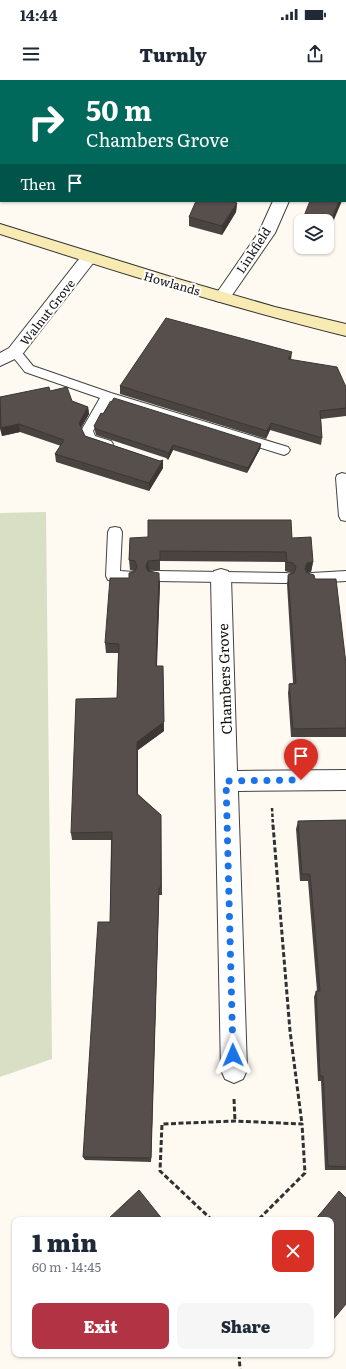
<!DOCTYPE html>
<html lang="en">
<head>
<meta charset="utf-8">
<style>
  body { margin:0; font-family:Literata,serif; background:#f6f6f7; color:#1f2937; height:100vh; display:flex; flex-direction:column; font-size:15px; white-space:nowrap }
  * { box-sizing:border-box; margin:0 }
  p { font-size:13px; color:#747a83 }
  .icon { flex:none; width:22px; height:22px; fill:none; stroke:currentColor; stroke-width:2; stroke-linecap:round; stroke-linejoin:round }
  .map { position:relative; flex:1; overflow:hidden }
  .side { position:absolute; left:12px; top:1137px; width:322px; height:140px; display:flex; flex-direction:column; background:#fff; border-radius:8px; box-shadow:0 1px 3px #0004 }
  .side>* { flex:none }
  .guide { position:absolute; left:0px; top:0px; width:346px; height:122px; box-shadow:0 1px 3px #0004; background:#00695c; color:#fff; overflow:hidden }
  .fabs { position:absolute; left:294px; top:134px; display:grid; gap:8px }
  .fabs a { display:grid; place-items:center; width:40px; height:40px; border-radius:8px; background:#fff; box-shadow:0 1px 3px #0004; font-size:20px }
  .pin { position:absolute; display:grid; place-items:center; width:34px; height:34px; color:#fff; margin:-41px -17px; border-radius:50% 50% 50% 0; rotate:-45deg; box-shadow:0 0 4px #0007 }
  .pin .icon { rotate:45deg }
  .me { position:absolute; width:44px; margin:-22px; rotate:359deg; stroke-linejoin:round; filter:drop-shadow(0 0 3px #0008) }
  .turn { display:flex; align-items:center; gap:14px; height:84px; padding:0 20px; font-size:18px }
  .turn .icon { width:52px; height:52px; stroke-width:2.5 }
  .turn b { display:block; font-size:28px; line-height:34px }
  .then { display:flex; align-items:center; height:38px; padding:0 20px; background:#0003; gap:8px; font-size:15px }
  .round { display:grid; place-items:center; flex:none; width:42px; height:42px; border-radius:8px; background:#f6f6f7 }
  .overview { display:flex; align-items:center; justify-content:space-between; height:68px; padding:0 20px }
  h1 { font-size:24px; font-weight:800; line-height:30px }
  .primary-button { display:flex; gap:8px; margin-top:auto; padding:8px 20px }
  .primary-button a { flex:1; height:46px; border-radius:8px; background:#b23343; color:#fff; font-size:16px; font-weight:800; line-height:46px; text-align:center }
  .primary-button a+a { background:#f6f6f7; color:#1f2937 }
  .status { display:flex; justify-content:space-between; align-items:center; height:28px; padding:0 20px; background:#fff; direction:ltr }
  .status svg { height:11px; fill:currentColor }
  header { display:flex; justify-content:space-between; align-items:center; height:52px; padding:0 20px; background:#fff; font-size:18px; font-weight:800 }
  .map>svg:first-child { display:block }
  .cemetery { fill:#d8dfc4 }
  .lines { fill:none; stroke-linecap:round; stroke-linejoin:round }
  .lane-casing { stroke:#424242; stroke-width:2 }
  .street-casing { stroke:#424242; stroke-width:2 }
  .secondary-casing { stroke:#313131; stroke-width:2 }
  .path-far1 { stroke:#313131; stroke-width:2.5; stroke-dasharray:3.5 2; stroke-linecap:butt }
  .path { stroke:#313131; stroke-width:3; stroke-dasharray:5 2.5; stroke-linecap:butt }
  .lane { fill:#fff; fill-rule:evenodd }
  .street { fill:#fff; fill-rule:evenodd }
  .secondary { fill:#f7eab3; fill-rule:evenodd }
  .wall { fill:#4a4441 }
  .shaded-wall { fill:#3c3735 }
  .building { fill:#564f4c; stroke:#3c3735 }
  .route { stroke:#1a73e8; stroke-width:7; stroke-dasharray:0 12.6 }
  .labels { text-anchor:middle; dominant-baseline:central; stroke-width:4; stroke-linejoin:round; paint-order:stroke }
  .far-street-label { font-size:12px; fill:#0f0f0f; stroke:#fff }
  .street-label { font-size:14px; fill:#0f0f0f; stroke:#fff }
</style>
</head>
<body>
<div class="status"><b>14:44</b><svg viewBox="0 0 49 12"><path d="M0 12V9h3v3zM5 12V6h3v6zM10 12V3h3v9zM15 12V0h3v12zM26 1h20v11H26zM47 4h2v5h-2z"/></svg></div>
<header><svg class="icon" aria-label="menu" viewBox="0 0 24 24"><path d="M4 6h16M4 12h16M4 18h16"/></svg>Turnly<svg class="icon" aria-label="share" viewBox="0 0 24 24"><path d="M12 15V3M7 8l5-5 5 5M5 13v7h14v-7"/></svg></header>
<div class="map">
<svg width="346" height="1289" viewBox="0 0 346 1289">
  <rect width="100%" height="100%" fill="#fefaf2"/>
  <polygon class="cemetery" points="46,432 52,979 0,997 0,433"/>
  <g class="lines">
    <g class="lane-casing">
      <g id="lane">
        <polygon points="15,268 19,269 33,286 111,313 288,367 290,370 288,373 284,375 110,321 93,351 95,356 111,361 113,364 111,367 107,369 86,362 81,351 100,318 25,292 9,272 11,269"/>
        <polygon points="342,393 346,394 346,441 341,440 339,436 336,398 337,395"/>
        <path d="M115,447L120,448L122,452L120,491L134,492L136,496L134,500C126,502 116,502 108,500L106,496L108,452L110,448Z"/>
        <polygon points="155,491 286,493 291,494 293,498 291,502 286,503 155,501 150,500 148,496 150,492"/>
        <polygon points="346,491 346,501 312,503 307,502 305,498 307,494 312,493"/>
      </g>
    </g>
    <g class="street-casing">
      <g id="street">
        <polygon points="233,0 256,0 232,1"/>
        <rect x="271" y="0" width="14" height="1"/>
        <polygon points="273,121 289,121 275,153 228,221 222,222 216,221 214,217 259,152"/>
        <polygon points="89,173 95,174 97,178 21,276 0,286 0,273 9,268 83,174"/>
        <polygon points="221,489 228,491 231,497 237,691 346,690 346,710 238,711 247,990 243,999 234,1003 225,999 221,990 211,497 214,491"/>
      </g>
    </g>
    <g class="secondary-casing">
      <path id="secondary" d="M0,144L168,196L275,227L346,244V256C229,227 115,191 0,154Z"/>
    </g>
    <polyline class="path-far1" points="272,728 273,746"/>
    <g class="path">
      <polyline points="273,745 290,951 302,1044"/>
      <polyline points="234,1019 235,1041"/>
      <polyline points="212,1140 160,1091 162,1044 235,1041 302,1044 305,1093 258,1140"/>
      <polyline points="239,1274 240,1289"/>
    </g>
    <use href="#lane" class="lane"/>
    <use href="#street" class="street"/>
    <use href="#secondary" class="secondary"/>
  </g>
  <g class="wall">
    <polygon points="0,0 1,1 1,14 0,14"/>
    <polygon points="330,0 346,0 346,111 345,113 345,1 330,1"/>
    <polygon points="237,123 236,132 222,155 189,146 189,137"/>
    <polygon points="291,280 346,307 346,336 321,339 322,358 321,365 270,350 266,359 120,314 120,306"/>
    <polygon points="50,311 72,321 88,327 89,334 81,348 85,356 160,381 163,380 163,388 149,411 56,382 55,374 61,366 20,352 2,356 0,349 0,317"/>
    <polygon points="94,346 261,364 260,369 247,393 173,370 168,380 166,378 96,355 95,351"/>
    <polygon points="130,458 292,458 313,482 311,492 307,493 315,499 346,584 346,657 291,657 288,613 289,604 293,603 287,504 288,495 292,493 291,493 285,491 285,482 160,481 160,490 150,491 160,503 157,586 164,651 138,670 138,714 161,735 162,815 159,815 151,1082 85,1080 83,1077 110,842 111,760 72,760 71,753 117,618 118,573 106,573 105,563 129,498 134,491 130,490 129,480"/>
    <polygon points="346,740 346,1090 325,1090 321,1001 318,1001 314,917 316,911 317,911 308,801 300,801 296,749 298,741"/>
  </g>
  <g class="shaded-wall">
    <polygon points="346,104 346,111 345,113 345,107"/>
    <polygon points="339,121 342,121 327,156 328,147"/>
    <polygon points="237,123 236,132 222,155 222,146"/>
    <polygon points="292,272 291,280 288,279"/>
    <polygon points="88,327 89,334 80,350 79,343"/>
    <polygon points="271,343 270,350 266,359 267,351"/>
    <polygon points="19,344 20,352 2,356 1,348"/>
    <polygon points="261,364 260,369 247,393 248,388"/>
    <polygon points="173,365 173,370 168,380 168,374"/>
    <polygon points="163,380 163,388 149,411 149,403"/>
    <polygon points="148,481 149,491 146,487"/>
    <polygon points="313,482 311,492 306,493 305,489 307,483"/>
    <polygon points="159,493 160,503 156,595 156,586"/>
    <polygon points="163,586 164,651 138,670 138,722 137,662"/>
    <polygon points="159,808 159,815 151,1082 151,1078"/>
  </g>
  <g class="building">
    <polygon points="0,0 162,0 162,1 1,1 1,5 0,5"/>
    <polygon points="224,0 245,0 246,1 224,1"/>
    <polygon points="332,0 346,0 346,34 345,34 345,1 332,1"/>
    <polygon points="345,41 346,41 346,104 345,107"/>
    <polygon points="196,121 229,121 237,123 222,146 189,137"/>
    <polygon points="310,121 339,121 328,147 327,147 327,141 302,141"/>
    <polygon points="166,238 292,272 288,279 337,287 346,307 346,328 320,331 322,358 271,343 267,351 120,306"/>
    <polygon points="49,307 50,311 67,307 72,321 88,327 79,343 85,356 160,381 163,380 149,403 55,374 64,360 19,344 1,348 0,317"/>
    <polygon points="114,318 261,364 248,388 173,365 168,374 166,372 96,349 94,346 101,333 103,334"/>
    <polygon points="148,440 291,440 292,458 311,457 313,482 307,483 305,489 307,493 314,495 315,499 336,499 346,584 346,648 293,649 289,604 296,603 288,495 294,493 296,487 293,483 287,482 286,472 160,471 160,480 148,481 146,487 148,491 159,493 156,586 163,586 164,642 137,662 137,714 161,735 161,808 159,808 151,1078 83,1077 98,842 110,842 112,752 71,753 76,619 117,618 119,564 105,563 110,498 129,498 129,493 134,492 137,487 135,481 129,480 130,458 148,457"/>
    <polygon points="346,740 346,1087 328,1086 323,996 320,996 316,911 320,911 310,794 302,794 298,741"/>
    <polygon points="139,1110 163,1140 107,1140"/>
    <polygon points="339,1111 346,1118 346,1224 331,1242 331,1140 315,1140"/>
  </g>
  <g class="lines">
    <polyline class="route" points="233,975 226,701 301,700"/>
  </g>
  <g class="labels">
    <g class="far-street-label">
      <text transform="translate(253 170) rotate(-57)">Linkfield</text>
      <text transform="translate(172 203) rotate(16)">Howlands</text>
      <text transform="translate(47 232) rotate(-52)">Walnut Grove</text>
    </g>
    <g class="street-label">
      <text transform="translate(224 599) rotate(-92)">Chambers Grove</text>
    </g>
  </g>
</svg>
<div class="fabs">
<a><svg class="icon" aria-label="layers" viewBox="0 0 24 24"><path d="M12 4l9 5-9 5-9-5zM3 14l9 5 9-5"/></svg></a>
</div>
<div class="pin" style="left:301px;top:700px;background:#d93025"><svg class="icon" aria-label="arrive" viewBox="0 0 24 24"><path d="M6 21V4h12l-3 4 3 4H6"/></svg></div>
<svg class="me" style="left:233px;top:975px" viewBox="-20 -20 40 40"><path d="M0-17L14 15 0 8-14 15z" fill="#1a73e8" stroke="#fff" stroke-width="4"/></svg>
<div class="guide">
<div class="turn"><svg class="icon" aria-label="right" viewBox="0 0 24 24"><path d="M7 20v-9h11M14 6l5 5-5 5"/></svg><div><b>50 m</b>Chambers Grove</div></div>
<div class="then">Then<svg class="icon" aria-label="arrive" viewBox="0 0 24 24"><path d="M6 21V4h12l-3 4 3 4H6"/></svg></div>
</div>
<section class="side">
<div class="overview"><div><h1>1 min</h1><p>60 m · 14:45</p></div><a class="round" style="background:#d93025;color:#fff"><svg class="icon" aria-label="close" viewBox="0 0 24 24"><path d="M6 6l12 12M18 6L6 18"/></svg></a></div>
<div class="primary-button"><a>Exit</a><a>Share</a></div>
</section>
</div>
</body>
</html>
